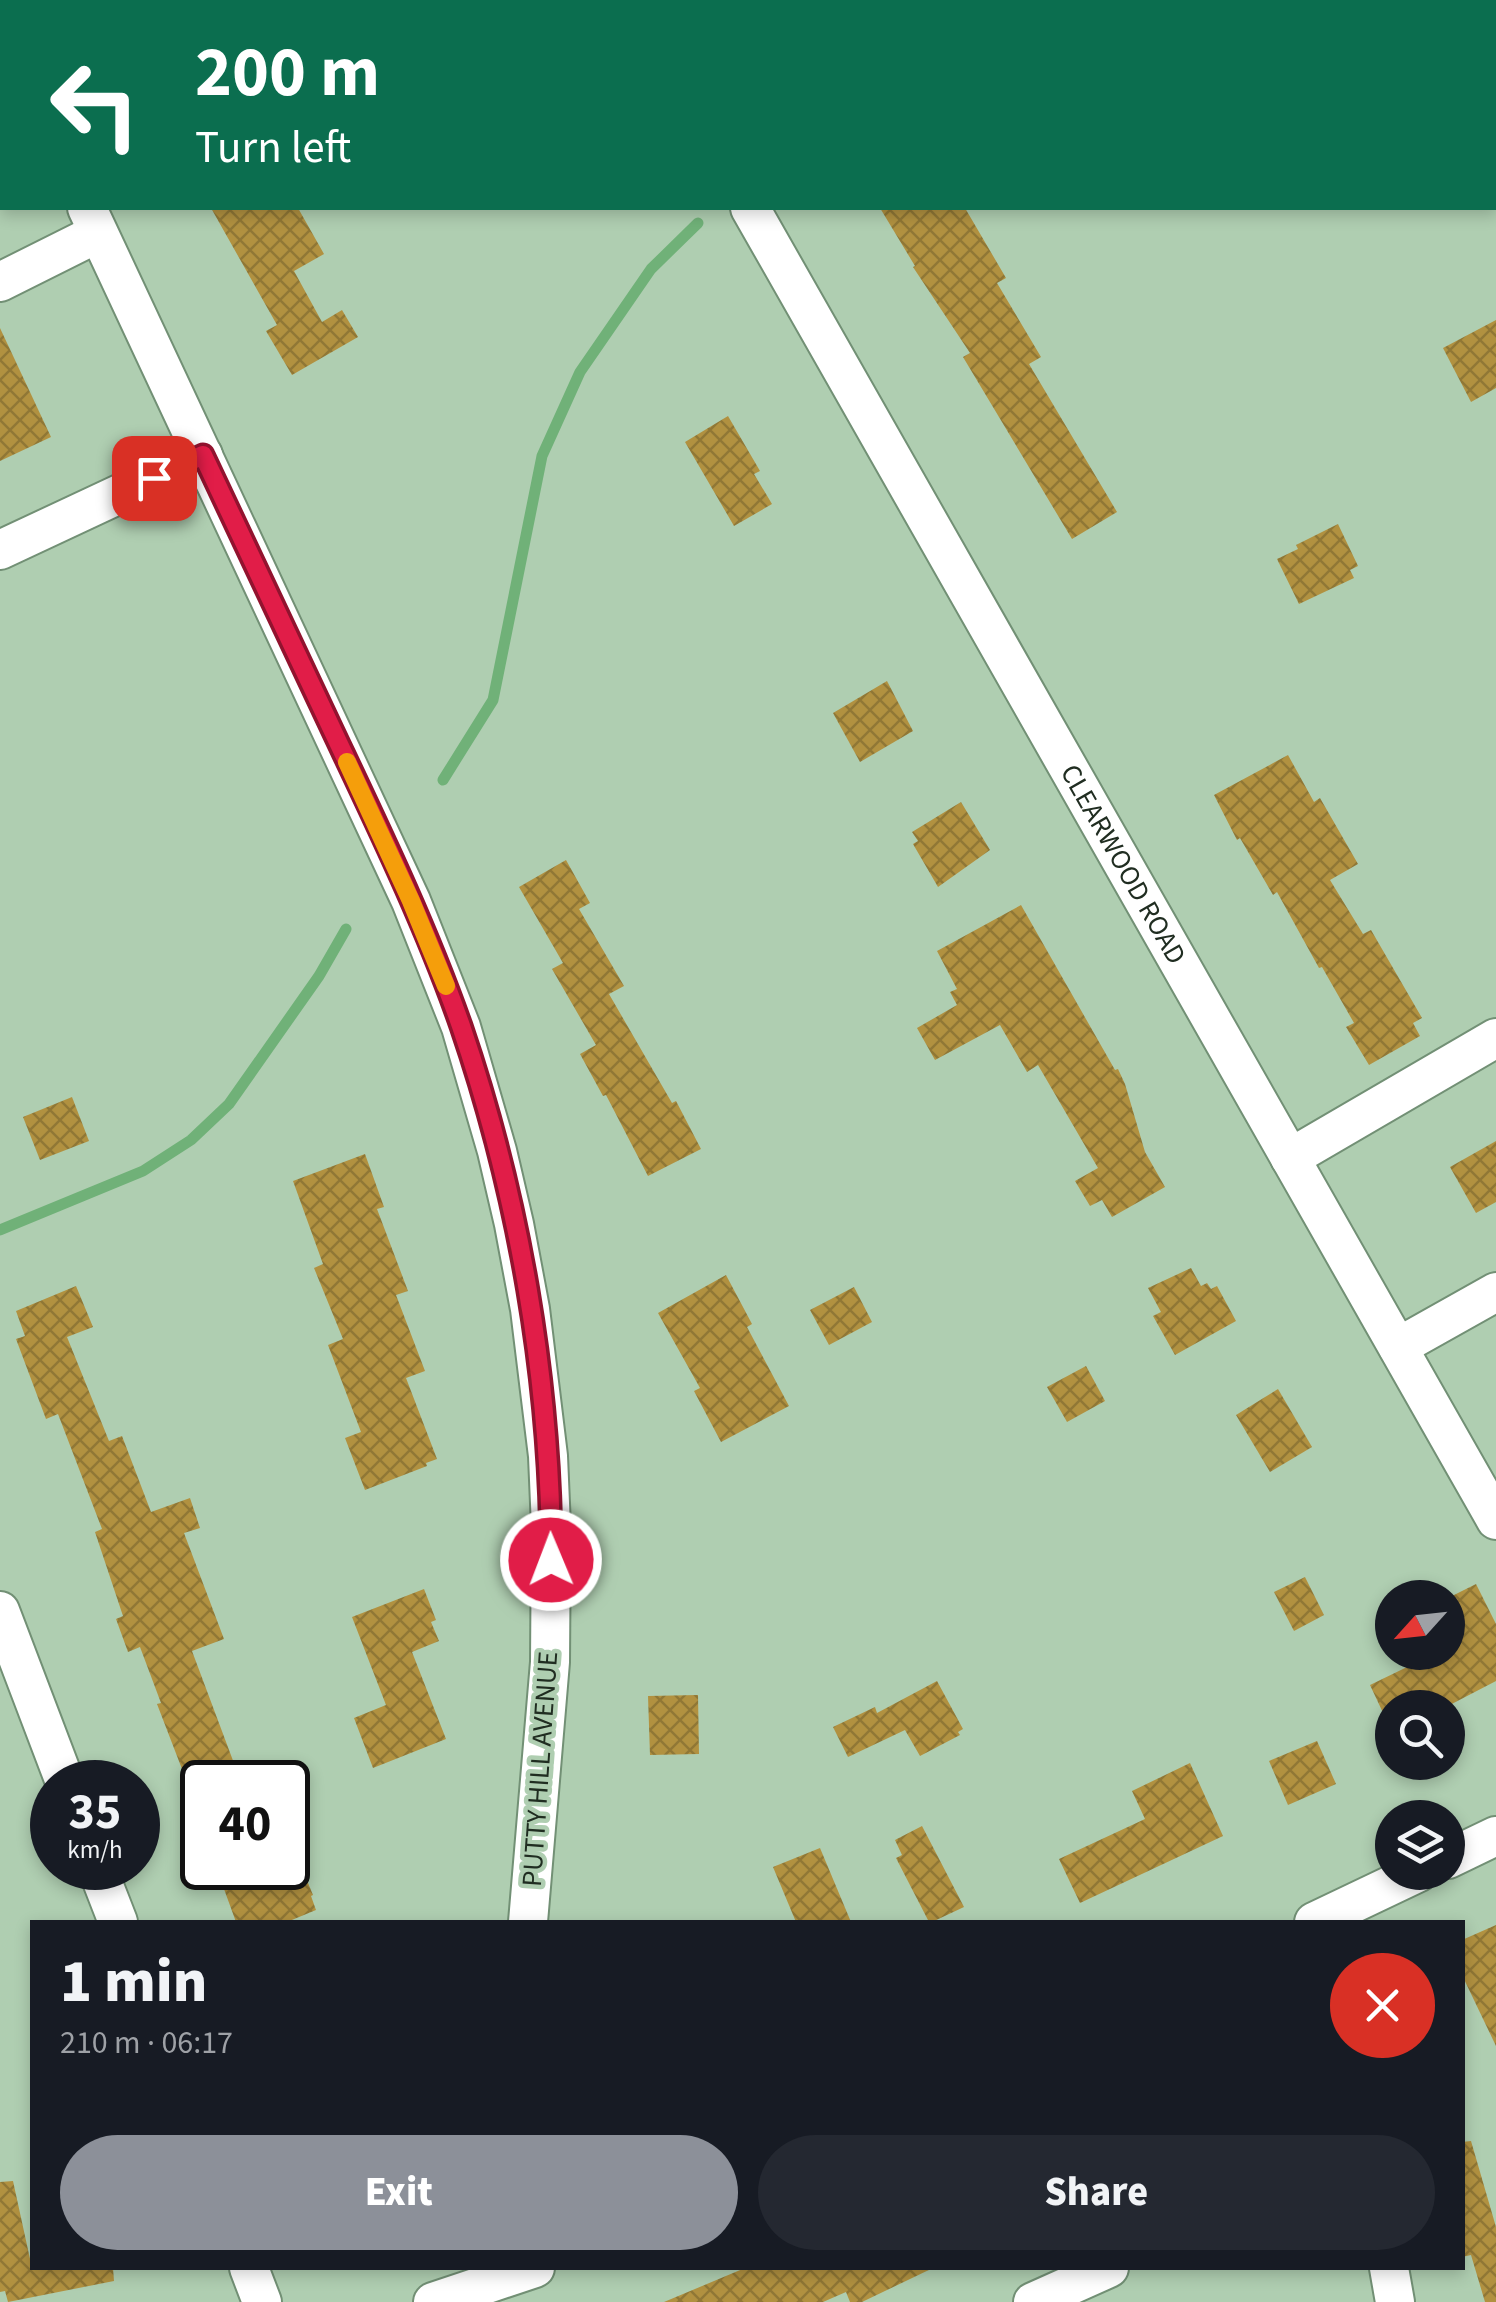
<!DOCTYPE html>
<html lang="en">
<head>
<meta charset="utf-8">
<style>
  body { margin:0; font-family:"Source Sans 3",sans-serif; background:#242831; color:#f1f3f6; height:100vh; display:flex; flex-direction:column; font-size:38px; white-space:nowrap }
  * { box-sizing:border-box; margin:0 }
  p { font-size:32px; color:#9ea1a6 }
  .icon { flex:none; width:55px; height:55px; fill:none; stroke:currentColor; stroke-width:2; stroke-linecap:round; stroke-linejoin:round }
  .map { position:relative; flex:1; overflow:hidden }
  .side { position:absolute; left:30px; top:1920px; width:1435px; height:350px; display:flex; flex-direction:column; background:#171b24; border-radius:0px; box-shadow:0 5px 15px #0003 }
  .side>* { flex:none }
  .banner { position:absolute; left:0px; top:0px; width:1498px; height:210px; box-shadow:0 5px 15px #0003; background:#0b6e4f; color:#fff; overflow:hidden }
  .needle { width:65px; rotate:243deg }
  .fabs { position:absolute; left:1375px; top:1580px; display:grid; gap:20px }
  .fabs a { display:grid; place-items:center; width:90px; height:90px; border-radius:50%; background:#171b24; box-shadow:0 5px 15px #0003; font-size:50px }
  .speed { position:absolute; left:30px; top:1760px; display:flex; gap:20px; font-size:50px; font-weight:700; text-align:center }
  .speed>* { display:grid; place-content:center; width:130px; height:130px; border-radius:50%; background:#171b24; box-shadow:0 5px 15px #0003; line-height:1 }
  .speed small { font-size:25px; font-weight:400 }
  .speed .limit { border:5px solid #111; border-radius:15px; background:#fff; color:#111 }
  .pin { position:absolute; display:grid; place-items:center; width:85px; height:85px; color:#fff; margin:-42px; border-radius:20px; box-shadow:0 5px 15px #0006 }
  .me { position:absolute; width:110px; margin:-55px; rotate:359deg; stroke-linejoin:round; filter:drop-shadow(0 0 8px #0008) }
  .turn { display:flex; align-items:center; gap:35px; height:210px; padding:0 30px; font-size:45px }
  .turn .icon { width:130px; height:130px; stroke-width:2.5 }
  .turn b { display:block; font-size:70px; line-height:85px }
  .round { display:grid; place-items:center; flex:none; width:105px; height:105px; border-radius:52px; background:#242831 }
  .head { display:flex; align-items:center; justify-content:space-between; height:170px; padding:0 30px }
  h1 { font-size:60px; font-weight:800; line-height:75px }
  .action { display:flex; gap:20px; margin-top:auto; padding:20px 30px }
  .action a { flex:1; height:115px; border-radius:60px; background:#8c9099; color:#fff; font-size:40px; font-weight:800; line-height:115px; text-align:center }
  .action a+a { background:#242831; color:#f1f3f6 }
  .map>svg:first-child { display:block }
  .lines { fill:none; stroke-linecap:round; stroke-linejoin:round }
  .stream { stroke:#70b178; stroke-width:11 }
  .building { fill:url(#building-cross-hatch) }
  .minor-casing { stroke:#729075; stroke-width:42 }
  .minor { stroke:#fff; stroke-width:38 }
  .route-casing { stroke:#92132f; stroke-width:25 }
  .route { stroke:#e11d48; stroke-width:18 }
  .slow { stroke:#f59e0b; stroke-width:18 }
  .labels { text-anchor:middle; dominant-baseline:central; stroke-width:9; stroke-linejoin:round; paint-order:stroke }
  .street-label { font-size:28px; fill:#202d21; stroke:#afceb1 }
</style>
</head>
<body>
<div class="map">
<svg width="1496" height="2302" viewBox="0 0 1496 2302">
  <defs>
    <pattern id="building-cross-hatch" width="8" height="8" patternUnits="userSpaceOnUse" patternTransform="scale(2.5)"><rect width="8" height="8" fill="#b19140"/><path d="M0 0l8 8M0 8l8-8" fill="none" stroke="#907735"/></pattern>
  </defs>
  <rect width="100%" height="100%" fill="#afceb1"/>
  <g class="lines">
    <g class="stream">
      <polyline points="1429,0 1438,0"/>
      <polyline points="1020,2 1024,0"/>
      <polyline points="443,780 493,700 542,456 580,372 651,269 698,223"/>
      <polyline points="0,1230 143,1171 191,1140 229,1104 319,976 346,929"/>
    </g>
  </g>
  <g class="building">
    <polygon points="211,208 298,208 324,254 294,271 322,322 342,310 358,337 292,375 266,331 277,325"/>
    <polygon points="880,208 965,208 1006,278 997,283 1041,357 1029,364 1117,512 1072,539 963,357 970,353 913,267 915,266"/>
    <polygon points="1496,320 1496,388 1471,402 1443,348"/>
    <polygon points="0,328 51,437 0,461"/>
    <polygon points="728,416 760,471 754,474 772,504 734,526 685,442"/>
    <polygon points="1338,524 1358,566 1350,570 1354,578 1299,604 1277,559 1298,549 1296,545"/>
    <polygon points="887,681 913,731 860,762 833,713"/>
    <polygon points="1288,755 1314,802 1320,798 1358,864 1330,880 1363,934 1371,930 1422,1018 1413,1023 1420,1036 1369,1065 1346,1027 1354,1023 1322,967 1319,968 1277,892 1273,895 1240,838 1237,840 1214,795"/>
    <polygon points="961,802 990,850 938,887 913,844 918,841 912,832"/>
    <polygon points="566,860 590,903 579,909 624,986 609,994 672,1103 676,1101 701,1149 648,1176 606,1095 603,1096 580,1054 596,1045 552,969 563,963 519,887"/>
    <polygon points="1021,905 1115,1070 1118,1069 1125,1084 1145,1152 1165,1187 1112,1217 1102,1200 1090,1206 1075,1181 1098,1168 1038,1065 1027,1072 1000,1025 935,1060 917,1028 957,1005 950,992 957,989 937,951"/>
    <polygon points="72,1097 89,1141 40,1160 23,1117"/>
    <polygon points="1496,1141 1496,1202 1476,1213 1450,1167"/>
    <polygon points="365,1154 384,1207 377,1209 408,1291 396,1295 425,1371 406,1378 437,1459 426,1463 427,1466 365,1490 345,1438 361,1432 328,1345 343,1339 314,1268 323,1264 293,1181"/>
    <polygon points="1191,1268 1201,1286 1207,1283 1211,1289 1217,1286 1236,1321 1175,1355 1153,1316 1161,1312 1148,1288"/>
    <polygon points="726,1275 752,1324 747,1327 789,1406 721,1442 694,1391 700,1388 658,1313"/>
    <polygon points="76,1286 93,1327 67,1337 109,1441 122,1436 151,1512 190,1498 200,1528 184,1533 224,1639 192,1651 241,1782 187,1782 157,1704 161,1703 140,1647 128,1652 116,1619 123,1616 95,1532 102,1529 58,1414 46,1419 16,1339 25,1336 16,1311"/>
    <polygon points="854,1287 872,1322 829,1345 810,1310"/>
    <polygon points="1086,1366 1105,1401 1067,1422 1047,1387"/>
    <polygon points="1278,1389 1312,1447 1270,1472 1236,1415"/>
    <polygon points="1305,1577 1324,1615 1294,1631 1274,1592"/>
    <polygon points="1476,1584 1496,1624 1496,1681 1444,1708 1392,1708 1392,1732 1370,1685 1438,1652 1448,1652 1448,1598"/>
    <polygon points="424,1589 436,1620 431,1622 439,1641 412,1652 446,1739 373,1768 354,1718 386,1705 352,1617"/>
    <polygon points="937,1681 963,1729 958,1732 960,1735 920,1756 905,1730 848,1757 833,1727 875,1707 877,1713"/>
    <polygon points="698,1695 699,1754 650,1755 648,1696"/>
    <polygon points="1317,1741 1336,1784 1288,1805 1269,1761"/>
    <polygon points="1190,1763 1223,1836 1080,1903 1059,1859 1145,1819 1132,1791"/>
    <polygon points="922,1826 964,1907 932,1922 929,1922 896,1858 902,1855 895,1840"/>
    <polygon points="820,1848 851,1922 796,1922 773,1867"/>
    <polygon points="298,1859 313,1895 311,1896 316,1910 287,1922 236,1922 224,1889 276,1868 288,1868 288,1863"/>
    <polygon points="1496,1925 1496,2046 1462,1975 1462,1940"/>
    <polygon points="1471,2141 1496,2227 1496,2302 1485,2302 1471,2255 1462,2257 1462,2142"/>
    <polygon points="13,2181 32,2268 113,2268 114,2281 8,2302 5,2291 0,2292 0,2182"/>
    <polygon points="745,2268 933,2268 862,2302 850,2302 846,2292 823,2302 664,2302"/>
  </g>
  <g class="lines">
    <g class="minor-casing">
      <g id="minor">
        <polyline points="635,0 636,2"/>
        <polyline points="0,22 2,27"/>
        <polyline points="87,208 411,901 461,1027 497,1151 514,1224 530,1309 548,1456 551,1527 550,1662 528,1922"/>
        <path id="s1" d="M750,208L1496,1520"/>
        <polyline points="0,282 98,233"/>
        <polyline points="0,550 203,455"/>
        <polyline points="1290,1158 1496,1038"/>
        <polyline points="1398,1347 1496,1292"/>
        <polyline points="0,1611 65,1782"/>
        <polyline points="1448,1859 1496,1836"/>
        <polyline points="97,1868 118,1922"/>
        <polyline points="1314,1922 1419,1872"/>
        <polyline points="249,2268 262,2302"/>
        <polyline points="1389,2268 1395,2302"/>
        <polyline points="433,2302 535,2268"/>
        <polyline points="1033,2302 1109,2268"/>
      </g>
    </g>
    <use href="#minor" class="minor"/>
  </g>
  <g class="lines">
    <g class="route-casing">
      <path id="route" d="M154,478L203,455C248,551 293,647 338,742C382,835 427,929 461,1026C519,1196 551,1381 551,1560"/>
    </g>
    <use href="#route" class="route"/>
    <polyline class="slow" points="347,762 411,901 446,986"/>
  </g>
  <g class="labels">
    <g class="street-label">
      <text stroke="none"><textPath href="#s1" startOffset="755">CLEARWOOD ROAD</textPath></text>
      <text transform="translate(540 1769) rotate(-86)">PUTTY HILL AVENUE</text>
    </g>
  </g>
</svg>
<div class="fabs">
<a><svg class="needle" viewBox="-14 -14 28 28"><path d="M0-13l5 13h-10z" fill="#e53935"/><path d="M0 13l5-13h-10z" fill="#9ea1a6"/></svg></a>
<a><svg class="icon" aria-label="search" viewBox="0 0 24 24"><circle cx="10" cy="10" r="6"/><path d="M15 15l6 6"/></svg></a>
<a><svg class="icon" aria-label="layers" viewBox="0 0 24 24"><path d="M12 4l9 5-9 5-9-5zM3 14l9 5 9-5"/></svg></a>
</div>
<div class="speed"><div>35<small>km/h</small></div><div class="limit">40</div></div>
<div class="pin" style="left:154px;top:478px;background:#d93025"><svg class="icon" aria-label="arrive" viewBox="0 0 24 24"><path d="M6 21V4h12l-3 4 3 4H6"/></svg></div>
<svg class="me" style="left:551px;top:1560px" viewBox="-20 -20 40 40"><circle r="17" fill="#e11d48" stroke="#fff" stroke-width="3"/><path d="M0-11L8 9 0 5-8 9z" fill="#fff"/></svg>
<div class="banner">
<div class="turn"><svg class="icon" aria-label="left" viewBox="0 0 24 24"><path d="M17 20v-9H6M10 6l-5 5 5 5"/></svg><div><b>200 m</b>Turn left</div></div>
</div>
<section class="side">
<div class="head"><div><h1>1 min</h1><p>210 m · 06:17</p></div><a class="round" style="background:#d93025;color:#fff"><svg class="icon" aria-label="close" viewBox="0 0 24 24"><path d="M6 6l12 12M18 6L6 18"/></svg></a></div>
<div class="action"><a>Exit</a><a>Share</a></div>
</section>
</div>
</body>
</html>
